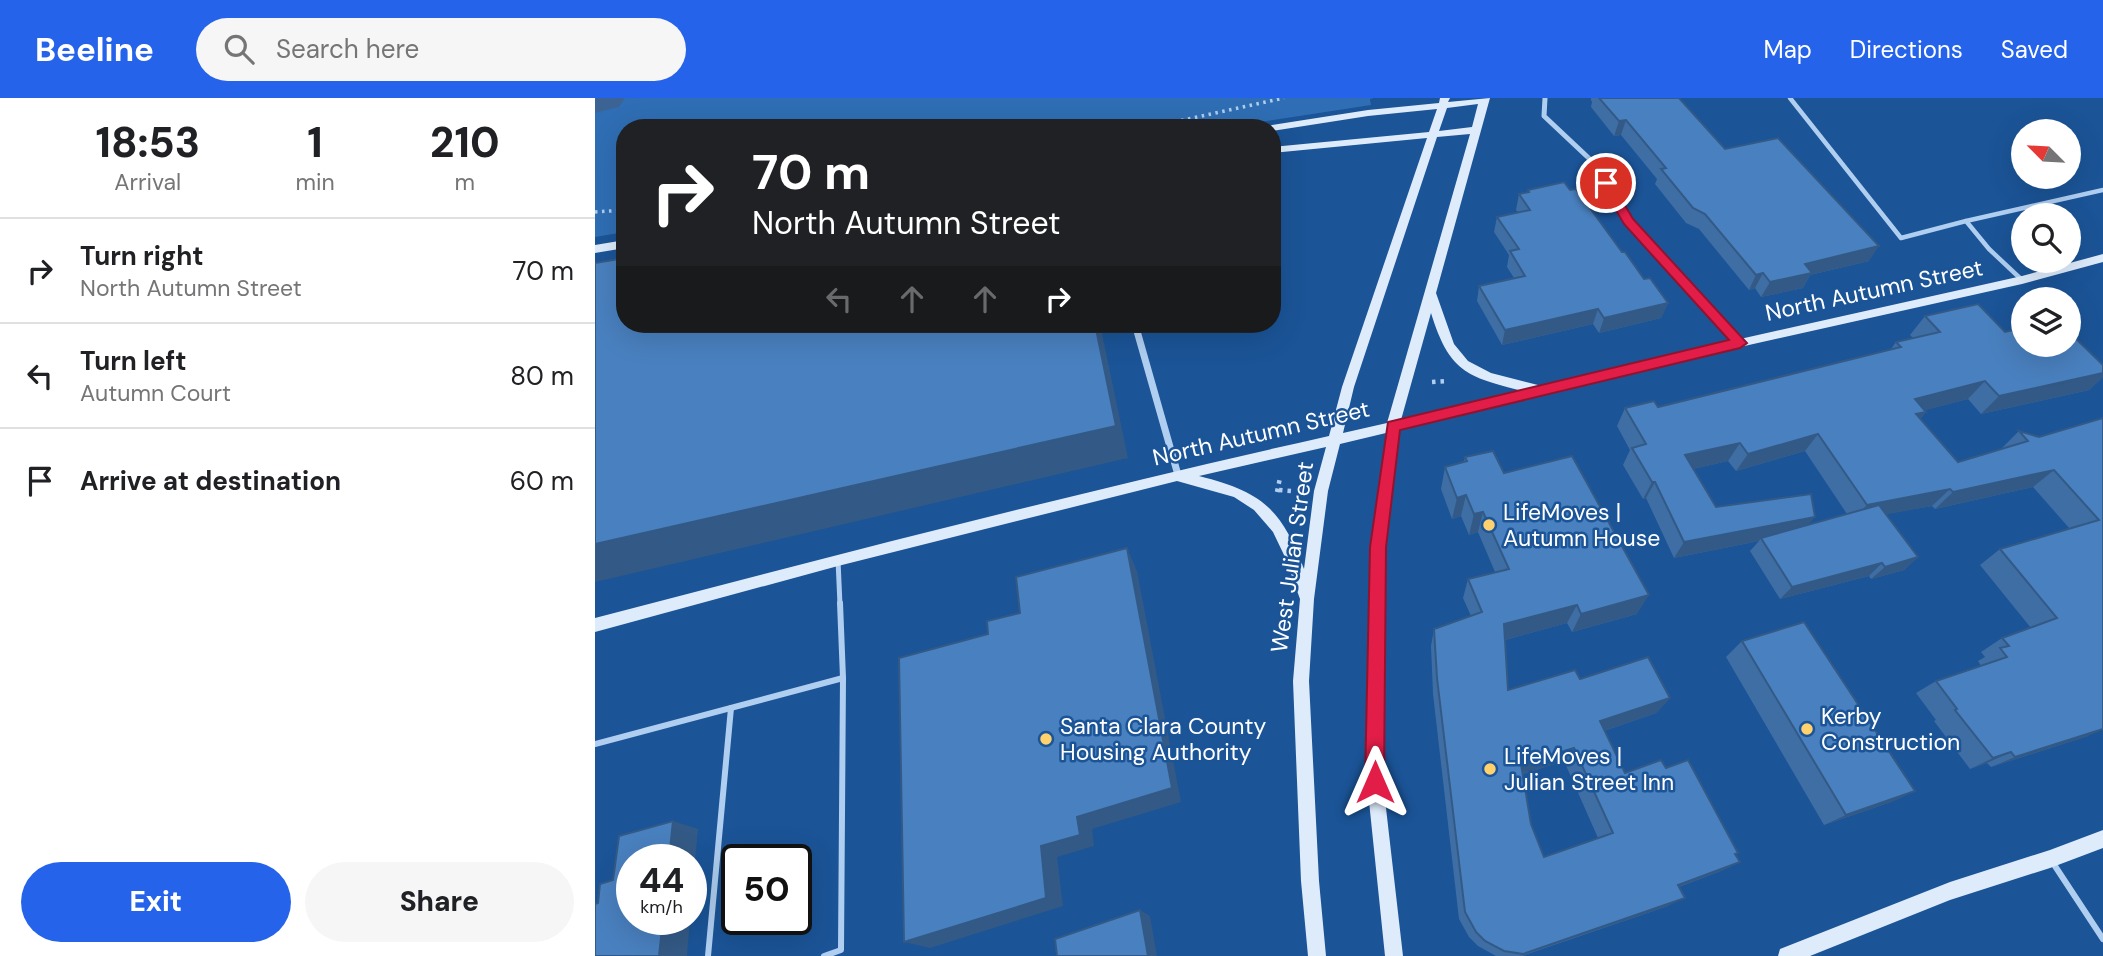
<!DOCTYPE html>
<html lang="en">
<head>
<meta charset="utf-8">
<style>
  body { margin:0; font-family:"DM Sans",sans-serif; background:#f6f6f6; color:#202124; height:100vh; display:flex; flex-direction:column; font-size:26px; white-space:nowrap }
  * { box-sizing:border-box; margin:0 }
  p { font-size:23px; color:#757577 }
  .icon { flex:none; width:38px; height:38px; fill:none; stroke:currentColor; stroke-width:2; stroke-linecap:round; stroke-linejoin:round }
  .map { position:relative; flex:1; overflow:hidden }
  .panel { display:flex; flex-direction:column; background:#fff; width:595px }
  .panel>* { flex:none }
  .top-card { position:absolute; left:21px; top:21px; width:665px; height:214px; border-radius:28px; box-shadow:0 7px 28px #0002; background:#202124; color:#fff; overflow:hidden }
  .needle { width:46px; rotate:294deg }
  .buttons { position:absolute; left:1416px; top:21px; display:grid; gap:14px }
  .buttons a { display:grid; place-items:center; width:70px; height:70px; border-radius:50%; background:#fff; box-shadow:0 7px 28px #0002; font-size:35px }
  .speed { position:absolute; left:21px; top:746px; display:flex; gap:14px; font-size:35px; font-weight:700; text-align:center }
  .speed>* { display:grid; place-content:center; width:91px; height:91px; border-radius:50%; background:#fff; box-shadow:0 7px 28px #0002; line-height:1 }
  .speed small { font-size:18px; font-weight:400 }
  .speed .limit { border:4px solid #111; border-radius:10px; background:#fff; color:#111 }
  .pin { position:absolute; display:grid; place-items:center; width:60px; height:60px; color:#fff; margin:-30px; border:4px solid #fff; border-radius:50%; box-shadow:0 2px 7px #0007 }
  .me { position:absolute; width:77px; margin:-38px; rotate:0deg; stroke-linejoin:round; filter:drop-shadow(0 0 5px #0008) }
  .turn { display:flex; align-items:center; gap:24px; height:147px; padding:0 21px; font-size:32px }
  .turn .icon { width:91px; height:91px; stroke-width:2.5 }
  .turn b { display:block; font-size:49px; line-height:60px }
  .lanes { display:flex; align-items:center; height:66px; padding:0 21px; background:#0003; justify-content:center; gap:35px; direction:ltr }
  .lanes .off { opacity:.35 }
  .eta { display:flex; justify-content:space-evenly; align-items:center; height:119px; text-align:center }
  .eta b { font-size:42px; font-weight:800; line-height:49px }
  .cta { display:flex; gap:14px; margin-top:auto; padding:14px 21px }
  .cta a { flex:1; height:80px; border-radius:42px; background:#2563eb; color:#fff; font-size:28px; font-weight:800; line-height:80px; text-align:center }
  .cta a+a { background:#f6f6f6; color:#202124 }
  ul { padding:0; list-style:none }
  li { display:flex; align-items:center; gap:21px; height:105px; padding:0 21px; border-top:2px solid #e0e0e0 }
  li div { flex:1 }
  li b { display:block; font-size:26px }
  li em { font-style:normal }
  header { display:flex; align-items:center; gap:42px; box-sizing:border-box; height:98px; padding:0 35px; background:#2563eb; color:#fff }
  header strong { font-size:33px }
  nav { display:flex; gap:38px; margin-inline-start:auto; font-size:24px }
  .search { width:490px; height:63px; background:#f6f6f6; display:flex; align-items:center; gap:18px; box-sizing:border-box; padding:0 24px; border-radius:38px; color:#757577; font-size:26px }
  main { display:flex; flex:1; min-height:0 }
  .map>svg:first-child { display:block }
  .green { fill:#2f6eb4 }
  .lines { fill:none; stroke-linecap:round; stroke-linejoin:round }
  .river { fill:#3b6494; fill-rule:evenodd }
  .path-far1 { stroke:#afcef0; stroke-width:3.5; stroke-dasharray:2.5 4.5; stroke-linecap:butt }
  .path { stroke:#afcef0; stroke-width:4.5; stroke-dasharray:3.5 5; stroke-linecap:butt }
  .lane-far2 { stroke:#afcef0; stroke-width:4.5 }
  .lane-far1 { stroke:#afcef0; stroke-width:5 }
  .lane { stroke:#afcef0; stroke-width:6 }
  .street-far1 { stroke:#afcef0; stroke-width:5 }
  .street { stroke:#afcef0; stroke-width:7 }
  .secondary { fill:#ddebfb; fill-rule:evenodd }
  .wall { fill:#3f6ea4; fill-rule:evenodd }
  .shaded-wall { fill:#335a86 }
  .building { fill:#4980bf; stroke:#335a86; stroke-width:2; fill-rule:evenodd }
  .route { fill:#e11d48; stroke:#92132f; stroke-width:2 }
  .poi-dot { fill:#ffd26e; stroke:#1b5497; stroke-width:2.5 }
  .labels { text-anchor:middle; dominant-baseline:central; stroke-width:5; stroke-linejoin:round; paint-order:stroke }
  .street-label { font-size:23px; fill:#fff; stroke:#1b5497 }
  .poi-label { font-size:23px; fill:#fff; stroke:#1b5497; text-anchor:start }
</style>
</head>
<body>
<header>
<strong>Beeline</strong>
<div class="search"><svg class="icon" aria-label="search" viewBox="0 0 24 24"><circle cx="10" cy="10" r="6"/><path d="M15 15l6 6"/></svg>Search here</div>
<nav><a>Map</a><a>Directions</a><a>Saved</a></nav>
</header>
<main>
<section class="panel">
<div class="eta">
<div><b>18:53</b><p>Arrival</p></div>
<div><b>1</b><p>min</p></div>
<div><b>210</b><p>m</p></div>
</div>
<ul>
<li><svg class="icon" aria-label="right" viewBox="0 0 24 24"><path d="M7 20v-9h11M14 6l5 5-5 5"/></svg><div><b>Turn right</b><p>North Autumn Street</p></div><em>70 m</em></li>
<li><svg class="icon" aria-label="left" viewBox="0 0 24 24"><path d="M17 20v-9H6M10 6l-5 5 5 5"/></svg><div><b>Turn left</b><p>Autumn Court</p></div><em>80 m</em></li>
<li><svg class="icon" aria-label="arrive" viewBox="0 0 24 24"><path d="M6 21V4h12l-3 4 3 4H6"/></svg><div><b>Arrive at destination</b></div><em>60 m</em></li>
</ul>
<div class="cta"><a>Exit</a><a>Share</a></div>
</section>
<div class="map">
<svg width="1508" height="858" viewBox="0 0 1508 858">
  <rect width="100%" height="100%" fill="#1b5497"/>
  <polygon class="green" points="0,0 779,0 775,1 776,7 626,30 30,30 30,134 0,139"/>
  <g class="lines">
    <polygon class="river" points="0,0 30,0 24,9 0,15"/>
    <g class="path-far1">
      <polyline points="552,30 689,0"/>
      <polyline points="0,114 30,112"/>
    </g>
    <g class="path">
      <polyline points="837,284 852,283"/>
      <polyline points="684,392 696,393"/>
      <polyline points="682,394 685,380"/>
    </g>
    <g class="lane-far2">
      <polyline points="1195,0 1306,140 1371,123 1394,151 1427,182"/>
      <polyline points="1371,123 1508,92"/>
    </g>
    <polyline class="lane-far1" points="243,462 245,507"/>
    <g class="lane">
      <polyline points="0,646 248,580"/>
      <polyline points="1458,765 1508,841"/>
      <polyline points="113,858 136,610"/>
      <polyline points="229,858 246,852 248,580 245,505"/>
    </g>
    <polyline class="street-far1" points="950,0 949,18 1000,66 1033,123 1127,226"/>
    <g class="street">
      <polyline points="1126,224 1145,245"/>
      <polyline points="540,226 583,377"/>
    </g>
    <g class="secondary">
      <path d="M845,0H855L853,4L895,0L841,195L859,246L873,263L896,275L947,288L1145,241L1427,178L1508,156V164L1427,186L1145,249L804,332L790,449L788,684L808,858H790L772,684L776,449L791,335L745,346L733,393L719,501L714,583L724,783L731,858H713L706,783L698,583L705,501L689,457L678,434L659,412L639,399L582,383L243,468L0,534V520C244,456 488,393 734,338L747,289L832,40L677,55V49L834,34L842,11L773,18L677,33V30H672L677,27L773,12L844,5ZM883,6L877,29L844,33L852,10ZM875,36L792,325L748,335L759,289L842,39ZM836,215C854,273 871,279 928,293L806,322ZM731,349L719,393L709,471C686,410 667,394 604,378Z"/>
      <polygon points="30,142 30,150 0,155 0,147"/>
      <polygon points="1508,732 1508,750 1455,770 1355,802 1215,858 1183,858 1185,851 1355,784 1455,752"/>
    </g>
  </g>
  <g class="wall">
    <polygon points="996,0 1084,0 1130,51 1274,163 1215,177 1208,190 1166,199 1160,190 1154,192 1104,131 1091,125 1060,86 1062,81 1026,37 1019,38 996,9 997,4 996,2"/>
    <polygon points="933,92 975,92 1049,181 1073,205 1066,220 1004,235 998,226 907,247 882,203 884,188 919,180 912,169 914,157 899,134 902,119 923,114 921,112 924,96 933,94"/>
    <path d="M1330,218L1410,234L1508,267V279L1494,292L1386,316L1373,301L1330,312L1331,314L1325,321L1363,364L1406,351L1424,333L1444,339L1508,320L1493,638L1396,669L1392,665L1375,671L1339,623L1341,622L1321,595L1341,583L1386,568L1383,563L1390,559L1386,554L1407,540L1436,530L1385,467L1405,451L1475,431L1438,389L1340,411L1337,408L1290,416L1323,459L1309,472L1276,481L1274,478L1185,501L1155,453L1164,443L1079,460L1051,400L1048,401L1028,367L1035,352L1022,328L1030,310L1063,309L1296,251L1301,244L1318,240L1315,237ZM1210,353L1252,416L1213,427L1121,409L1098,371L1133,363L1141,373Z"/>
    <path d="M870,359L909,375L1042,516L977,534L972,525L910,542L913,592L985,581L1075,600L1061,615L1009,633L1030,675L1071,670L1140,756L1145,764L1126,773L1084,789L1073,808L927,858H901L883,848L874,839L864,821L838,596L836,548L839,531L876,518L868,500L873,481L900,474L883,434L874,437L866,418L857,421L846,391L850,369L869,363ZM969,663L1003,740L949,759L936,726L928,676Z"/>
    <polygon points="1147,543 1320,693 1296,704 1229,727 1131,559"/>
  </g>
  <g class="shaded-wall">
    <polygon points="1031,22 1026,37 1019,38 1024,23"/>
    <polygon points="1284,148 1274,163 1215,177 1208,190 1166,199 1175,184 1210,166"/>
    <polygon points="1168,175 1160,190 1154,192 1161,177"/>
    <polygon points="1073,205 1066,220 1004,235 1009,220"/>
    <polygon points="1003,211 998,226 907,247 910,232"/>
    <polygon points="500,226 505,226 533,360 0,484 0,446"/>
    <polygon points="1508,275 1508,279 1494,292 1386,316 1404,298"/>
    <polygon points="1390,283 1373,301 1304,319 1320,301"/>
    <polygon points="1331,314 1315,332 1321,316"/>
    <polygon points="1223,336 1210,353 1141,373 1153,356"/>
    <polygon points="1145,345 1133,363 1081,375 1090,357"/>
    <polygon points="1459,372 1438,389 1340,411 1358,394"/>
    <polygon points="1057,384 1060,384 1051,400 1048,401"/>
    <polygon points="1355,391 1337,408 1256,423 1272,407"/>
    <polygon points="871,397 866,418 857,421 862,400"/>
    <polygon points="888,414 883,434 874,437 879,416"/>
    <polygon points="1220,419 1206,435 1166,440 1164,443 1079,460 1089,444"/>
    <polygon points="532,450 542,473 586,704 497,731 499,748 462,759 468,808 335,850 309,844 446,748"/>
    <polygon points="1323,459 1309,472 1276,481 1290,469"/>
    <polygon points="1287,465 1274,478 1185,501 1197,489"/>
    <polygon points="1054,497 1042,516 977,534 986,516"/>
    <polygon points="982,507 972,525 902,544 909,526"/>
    <polygon points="1075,600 1061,615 994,638 1005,623"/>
    <polygon points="1508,631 1508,632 1493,638 1396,669 1420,659"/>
    <polygon points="979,650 969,663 918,679 926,666"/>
    <polygon points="1416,654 1392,665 1375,671 1398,660"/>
    <polygon points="1320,693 1296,704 1229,727 1251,717"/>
    <polygon points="78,723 103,731 96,805 96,761 74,761"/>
    <polygon points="1145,764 1126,773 1067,795 1083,787"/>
    <polygon points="1090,800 1073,808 924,858 928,856"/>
    <polygon points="545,812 555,818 562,858 553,858"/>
    <polygon points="68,821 95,821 92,858 64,858"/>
  </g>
  <g class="building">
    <polygon points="1004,0 1084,0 1130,51 1183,40 1284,148 1210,166 1217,175 1175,184 1168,175 1161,177 1110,116 1098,110 1066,71 1071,70 1031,22 1024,23"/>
    <polygon points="969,84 975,92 981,91 1027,154 1030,154 1049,181 1055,180 1073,205 1009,220 1003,211 910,232 884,188 930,178 915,153 924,151 902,119 935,112 924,96 934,94 933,92"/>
    <polygon points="30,160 30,226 500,226 521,328 0,446 0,165"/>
    <polygon points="1383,206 1410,234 1428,230 1428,247 1474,247 1474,234 1508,267 1508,275 1404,298 1390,283 1320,301 1331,314 1321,316 1363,364 1433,343 1424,333 1444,339 1508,320 1508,631 1420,659 1416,654 1398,660 1360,612 1362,611 1341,583 1412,559 1405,550 1414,548 1407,540 1462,520 1405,451 1504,422 1459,372 1358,394 1355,391 1272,407 1223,336 1153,356 1145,345 1090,357 1121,409 1216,396 1220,419 1089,444 1060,384 1057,384 1037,350 1051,346 1030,310 1059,303 1063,309 1306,249 1301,244 1345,234 1330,218"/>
    <path d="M898,353L909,375L977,358L1054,497L986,516L982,507L909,526L913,592L980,572L985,581L1053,559L1075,600L1005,623L1030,675L1066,662L1071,670L1093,662L1143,755L1140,756L1145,764L1083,787L1090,800L928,856L909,853L890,843L881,834L870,814L842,580L839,531L887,514L873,481L914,471L888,414L879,416L871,397L862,400L850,369L872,363L870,359ZM979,650L1018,735L949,759L936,726L926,666Z"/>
    <polygon points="1284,407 1323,459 1290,469 1287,465 1197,489 1166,440"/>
    <polygon points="532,450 577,690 482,719 485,737 446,748 451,800 309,844 304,560 393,536 392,523 425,515 421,479"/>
    <polygon points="1209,524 1320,693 1251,717 1147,543"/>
    <polygon points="78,723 74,761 37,761 37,821 68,821 64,858 0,858 0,806 3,805 5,786 18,782 24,738"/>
    <polygon points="545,812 553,858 462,858 460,841"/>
  </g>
  <polygon class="route" points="1011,81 1015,82 1038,121 1152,245 1145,250 805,332 791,449 789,684 786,691 780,693 773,691 770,684 775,449 793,324 1134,242 1029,126 1005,85"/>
  <g class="poi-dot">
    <circle cx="894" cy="427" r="7"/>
    <circle cx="1212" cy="631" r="7"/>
    <circle cx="451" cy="641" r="7"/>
    <circle cx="895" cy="671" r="7"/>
  </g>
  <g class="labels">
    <g class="street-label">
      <text transform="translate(1279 192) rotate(-12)">North Autumn Street</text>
      <text transform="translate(666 335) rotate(-13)">North Autumn Street</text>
      <text transform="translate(697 459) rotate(-82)">West Julian Street</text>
    </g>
    <g class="poi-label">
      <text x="908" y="414">LifeMoves |<tspan x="908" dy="26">Autumn House</tspan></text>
      <text x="1226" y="618">Kerby<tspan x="1226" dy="26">Construction</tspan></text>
      <text x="465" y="628">Santa Clara County<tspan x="465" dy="26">Housing Authority</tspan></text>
      <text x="909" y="658">LifeMoves |<tspan x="909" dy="26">Julian Street Inn</tspan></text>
    </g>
  </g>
</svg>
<div class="buttons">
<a><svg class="needle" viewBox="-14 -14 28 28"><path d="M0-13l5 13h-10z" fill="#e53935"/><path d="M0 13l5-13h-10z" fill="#757577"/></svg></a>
<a><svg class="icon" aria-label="search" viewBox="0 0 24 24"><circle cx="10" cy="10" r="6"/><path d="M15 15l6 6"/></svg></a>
<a><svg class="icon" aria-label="layers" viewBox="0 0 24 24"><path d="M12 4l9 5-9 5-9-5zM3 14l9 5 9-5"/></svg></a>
</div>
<div class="speed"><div>44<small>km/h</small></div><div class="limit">50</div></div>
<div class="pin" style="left:1011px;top:85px;background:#d93025"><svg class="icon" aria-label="arrive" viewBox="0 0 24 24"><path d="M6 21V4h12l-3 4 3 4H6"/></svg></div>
<svg class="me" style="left:780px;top:684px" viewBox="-20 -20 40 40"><path d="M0-17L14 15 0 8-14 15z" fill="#e11d48" stroke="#fff" stroke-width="4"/></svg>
<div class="top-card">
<div class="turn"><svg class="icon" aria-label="right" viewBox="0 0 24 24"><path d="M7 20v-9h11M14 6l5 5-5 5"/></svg><div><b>70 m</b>North Autumn Street</div></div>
<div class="lanes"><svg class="icon off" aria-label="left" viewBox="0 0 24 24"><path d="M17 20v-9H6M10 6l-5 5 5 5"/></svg><svg class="icon off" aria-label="ahead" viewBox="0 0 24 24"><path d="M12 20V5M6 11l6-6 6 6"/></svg><svg class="icon off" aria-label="ahead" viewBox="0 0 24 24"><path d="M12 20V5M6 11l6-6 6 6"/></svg><svg class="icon" aria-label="right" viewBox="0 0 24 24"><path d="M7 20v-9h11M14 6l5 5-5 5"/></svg></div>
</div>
</div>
</main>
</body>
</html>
